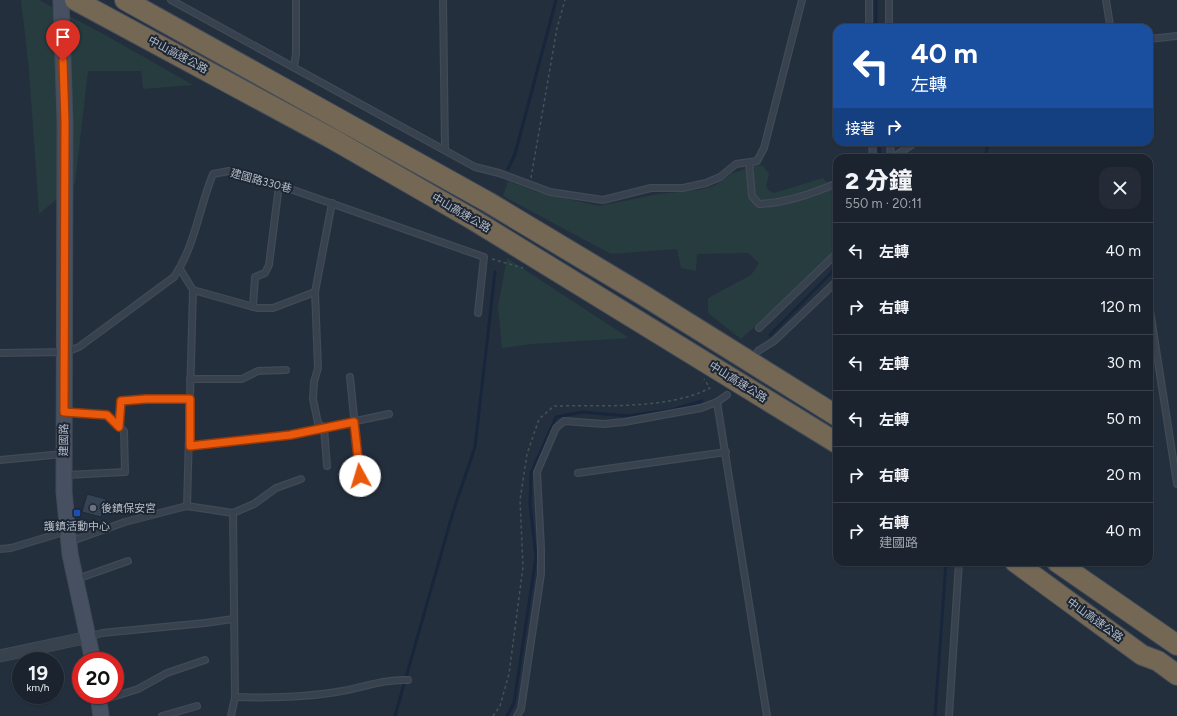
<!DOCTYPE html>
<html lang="zh-TW">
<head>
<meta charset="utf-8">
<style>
  body { margin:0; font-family:Figtree,"Noto Sans TC",sans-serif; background:#242b36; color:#f1f3f6; height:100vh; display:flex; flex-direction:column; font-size:15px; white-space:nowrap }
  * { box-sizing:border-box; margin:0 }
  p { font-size:13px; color:#a0a4aa }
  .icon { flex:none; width:22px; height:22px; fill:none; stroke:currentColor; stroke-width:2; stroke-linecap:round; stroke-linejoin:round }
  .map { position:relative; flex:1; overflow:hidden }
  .panel { position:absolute; left:833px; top:154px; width:320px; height:412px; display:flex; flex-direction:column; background:#1b232e; border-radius:12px; box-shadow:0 1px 3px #0004,0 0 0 1px #39404a }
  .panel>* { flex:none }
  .hud { position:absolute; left:833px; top:24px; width:320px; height:122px; border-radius:12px; box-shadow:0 1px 3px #0004,0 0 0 1px #39404a; background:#1a4fa0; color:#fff; overflow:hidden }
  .speed { position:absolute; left:12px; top:652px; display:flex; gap:8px; font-size:20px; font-weight:700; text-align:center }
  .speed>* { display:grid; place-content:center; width:52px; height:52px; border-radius:50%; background:#1b232e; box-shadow:0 1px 3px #0004,0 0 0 1px #39404a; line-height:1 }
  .speed small { font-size:10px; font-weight:400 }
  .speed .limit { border:6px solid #d22; background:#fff; color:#111 }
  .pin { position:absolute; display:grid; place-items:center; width:34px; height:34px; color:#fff; margin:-41px -17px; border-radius:50% 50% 50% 0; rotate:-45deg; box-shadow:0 0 4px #0007 }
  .pin .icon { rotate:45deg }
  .me { position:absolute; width:44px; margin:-22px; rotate:354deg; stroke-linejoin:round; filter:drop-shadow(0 0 3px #0008) }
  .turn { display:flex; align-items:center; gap:14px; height:84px; padding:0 12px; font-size:18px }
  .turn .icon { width:52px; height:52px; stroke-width:2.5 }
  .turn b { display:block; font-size:28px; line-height:34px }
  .then { display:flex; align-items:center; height:38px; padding:0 12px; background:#0003; gap:8px; font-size:15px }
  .round { display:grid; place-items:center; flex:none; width:42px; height:42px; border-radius:12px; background:#242b36 }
  .overview { display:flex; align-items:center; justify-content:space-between; height:68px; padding:0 12px }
  h1 { font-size:24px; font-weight:800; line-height:30px }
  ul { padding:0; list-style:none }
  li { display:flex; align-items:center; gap:12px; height:56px; padding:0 12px; border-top:1px solid #39404a }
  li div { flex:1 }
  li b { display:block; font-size:15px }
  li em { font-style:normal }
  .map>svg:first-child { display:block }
  .green { fill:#263c3f }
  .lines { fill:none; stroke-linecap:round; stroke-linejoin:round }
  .stream { stroke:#17263c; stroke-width:3 }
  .building { fill:#364354; stroke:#1f2835 }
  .lane-casing { stroke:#414a57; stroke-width:8 }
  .street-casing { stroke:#414a57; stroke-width:13 }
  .secondary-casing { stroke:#414a57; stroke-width:17 }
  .highway-casing { stroke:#434c59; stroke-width:22 }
  .path { stroke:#3f5557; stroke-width:1.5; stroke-dasharray:3 3; stroke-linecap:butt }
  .lane { stroke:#38414e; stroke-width:5.5 }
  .street { stroke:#38414e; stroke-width:11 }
  .secondary { stroke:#465061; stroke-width:15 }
  .highway { stroke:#746855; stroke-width:20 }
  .route-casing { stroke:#983908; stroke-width:10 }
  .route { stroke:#ea580c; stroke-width:7 }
  .worship-dot { fill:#6b7280; stroke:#1d2633; stroke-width:1.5 }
  .transit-dot { fill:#1a4fb4; stroke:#1d2633; stroke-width:1.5 }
  .labels { text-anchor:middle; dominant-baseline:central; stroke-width:4; stroke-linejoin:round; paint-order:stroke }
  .street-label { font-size:11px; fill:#b4bcc9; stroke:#1d2633 }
  .poi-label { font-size:11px; fill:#b4bcc9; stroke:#1d2633; text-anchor:start }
</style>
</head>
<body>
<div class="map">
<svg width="1177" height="716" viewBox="0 0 1177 716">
  <rect width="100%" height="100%" fill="#242f3e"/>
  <g class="green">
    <polygon points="21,0 39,0 107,36 193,85 143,89 141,71 88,71 75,184 39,214 29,70"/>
    <polygon points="755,165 763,166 769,174 766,186 768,190 774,193 823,178 826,182 834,183 837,181 837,252 741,339 708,313 708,298 751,275 759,263 748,253 697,254 696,271 681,268 677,249 611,254 503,196 508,181 537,192 599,206 659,194 699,190 714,186 731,174"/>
    <polygon points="507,258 629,338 532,344 502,348 498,306"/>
  </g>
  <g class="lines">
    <g class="stream">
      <polyline points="876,28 876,0"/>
      <polyline points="879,142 880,158"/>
      <polyline points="985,158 988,142"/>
      <polyline points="508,169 515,154 556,0"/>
      <polyline points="770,335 837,267"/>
      <polyline points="395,716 453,512 475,447 495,272"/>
      <polyline points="507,716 514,703 536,557 530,504 531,473 556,417 583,412 626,416 671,410 702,401"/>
      <polyline points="935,716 946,562"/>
    </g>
  </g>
  <polygon class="building" points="87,494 106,499 101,517 82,512"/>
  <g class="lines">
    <g class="lane-casing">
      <g id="lane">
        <polyline points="171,0 475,167 499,173 550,192 603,200 651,188 683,188 706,183 720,177 736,164 757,161 764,148 802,0"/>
        <polyline points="443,0 445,150"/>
        <polyline points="889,0 889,28"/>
        <polyline points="1106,0 1110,25 1113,28"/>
        <polyline points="869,28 869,0"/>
        <polyline points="1149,39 1177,36"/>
        <polyline points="294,66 296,54 296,0"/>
        <polyline points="872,142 873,158"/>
        <polyline points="890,142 891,158"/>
        <polyline points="892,158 916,142"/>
        <path d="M749,163L752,196L759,204C786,203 812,194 837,183"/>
        <polyline points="180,269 193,290 187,506"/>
        <polyline points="193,290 257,308 273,308 315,292"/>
        <polyline points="1149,304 1177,484"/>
        <polyline points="253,307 255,277 265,273 269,265 279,185"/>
        <polyline points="759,328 837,253"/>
        <polyline points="758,351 774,341 837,281"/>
        <path d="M0,353L66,352L79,347L174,277C195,246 199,208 213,174L229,171L279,185L484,257L478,313"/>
        <polyline points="350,377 360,476"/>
        <polyline points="190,379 242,379 258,371 286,370"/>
        <polyline points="717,402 767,716"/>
        <polyline points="65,412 107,415 124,431 125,472 66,475"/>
        <polyline points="119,427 121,401 146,399 190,399"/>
        <polyline points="190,446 290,435 389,414"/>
        <polyline points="0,460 63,454"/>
        <polyline points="327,466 324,428 318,423 313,399 314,382 318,368 315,292 332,203"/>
        <polyline points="578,473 726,452"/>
        <polyline points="233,513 254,504 276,488 301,479"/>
        <polyline points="69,542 125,522 187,506 233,513 235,697 231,716"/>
        <polyline points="0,549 11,548 67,531"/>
        <polyline points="77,579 128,561"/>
        <polyline points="89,637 102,633 205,623 233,619"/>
        <path d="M235,697C267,698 310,697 342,691C364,687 385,679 408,680"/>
        <polyline points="100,701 138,689 167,673 205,660"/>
        <polyline points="162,716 197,706"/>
        <polyline points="517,716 521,709 541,574 541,548 537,472 556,428 564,421 604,424 624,422 701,408 717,402 727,395"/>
        <polyline points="949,716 959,562"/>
      </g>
    </g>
    <g class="street-casing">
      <polyline id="street" points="0,656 89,637"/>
    </g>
    <g class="secondary-casing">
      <g id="secondary">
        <polyline points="61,0 65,122 64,492 70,554 93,661"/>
        <polyline points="98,695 101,716"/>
      </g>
    </g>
    <g class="highway-casing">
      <g id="highway">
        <polyline points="75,0 331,138 472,219 837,443"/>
        <polyline points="125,0 488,202 643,295 837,416"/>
        <polyline points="1015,562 1142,655 1158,661 1177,675"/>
        <polyline points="1057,562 1177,645"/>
      </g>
    </g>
    <g class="path">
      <polyline points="531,178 557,28 565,0"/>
      <polyline points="492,259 523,268"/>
      <path d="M493,716L500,706L509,674L523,567L520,500L527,454L539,419L554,406C601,405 668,410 710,388L704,379"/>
    </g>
    <use href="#lane" class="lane"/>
    <use href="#street" class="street"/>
    <use href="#secondary" class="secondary"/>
    <use href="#highway" class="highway"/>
  </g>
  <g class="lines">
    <g class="route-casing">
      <polyline id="route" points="63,61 65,122 64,412 107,415 119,427 121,401 146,399 190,399 190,446 290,435 354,422 360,476"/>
    </g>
    <use href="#route" class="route"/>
  </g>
  <circle class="worship-dot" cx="93" cy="508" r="4"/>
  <rect class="transit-dot" x="73" y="509" width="8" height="8" rx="2"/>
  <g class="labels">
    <g class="street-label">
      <text transform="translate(178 55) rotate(28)">中山高速公路</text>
      <text transform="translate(261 181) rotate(15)">建國路330巷</text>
      <text transform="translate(461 213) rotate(30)">中山高速公路</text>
      <text transform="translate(738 382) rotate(32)">中山高速公路</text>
      <text transform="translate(64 440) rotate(-89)">建國路</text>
      <text transform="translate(1095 620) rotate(36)">中山高速公路</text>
    </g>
    <g class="poi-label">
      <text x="101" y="508">後鎮保安宮</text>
      <text x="77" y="526" text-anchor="middle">護鎮活動中心</text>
    </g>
  </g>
</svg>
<div class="speed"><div>19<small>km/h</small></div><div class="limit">20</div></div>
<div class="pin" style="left:63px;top:61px;background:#d93025"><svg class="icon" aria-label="arrive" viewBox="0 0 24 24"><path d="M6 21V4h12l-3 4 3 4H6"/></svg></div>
<svg class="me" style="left:360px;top:476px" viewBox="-20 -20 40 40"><circle r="19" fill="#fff"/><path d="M0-13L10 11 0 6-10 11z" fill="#ea580c"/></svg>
<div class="hud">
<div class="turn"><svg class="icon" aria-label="left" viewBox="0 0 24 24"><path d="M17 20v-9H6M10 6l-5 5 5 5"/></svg><div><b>40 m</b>左轉</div></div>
<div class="then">接著<svg class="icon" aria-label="right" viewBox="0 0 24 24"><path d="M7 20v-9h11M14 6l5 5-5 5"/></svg></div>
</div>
<section class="panel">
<div class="overview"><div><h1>2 分鐘</h1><p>550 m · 20:11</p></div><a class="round"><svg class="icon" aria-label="close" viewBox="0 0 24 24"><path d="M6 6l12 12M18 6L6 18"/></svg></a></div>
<ul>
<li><svg class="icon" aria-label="left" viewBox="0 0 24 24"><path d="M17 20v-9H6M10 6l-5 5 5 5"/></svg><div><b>左轉</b></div><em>40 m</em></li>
<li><svg class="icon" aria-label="right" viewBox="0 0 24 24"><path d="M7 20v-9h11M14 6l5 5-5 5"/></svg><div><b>右轉</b></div><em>120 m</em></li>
<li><svg class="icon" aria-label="left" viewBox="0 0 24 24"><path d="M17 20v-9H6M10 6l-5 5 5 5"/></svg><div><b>左轉</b></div><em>30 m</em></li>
<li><svg class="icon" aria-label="left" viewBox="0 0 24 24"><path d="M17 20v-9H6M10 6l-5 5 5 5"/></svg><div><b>左轉</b></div><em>50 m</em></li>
<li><svg class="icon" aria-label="right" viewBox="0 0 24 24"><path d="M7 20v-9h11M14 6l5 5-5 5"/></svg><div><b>右轉</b></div><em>20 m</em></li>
<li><svg class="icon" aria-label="right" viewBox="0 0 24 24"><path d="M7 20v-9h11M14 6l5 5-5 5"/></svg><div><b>右轉</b><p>建國路</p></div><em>40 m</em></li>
</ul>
</section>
</div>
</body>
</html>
